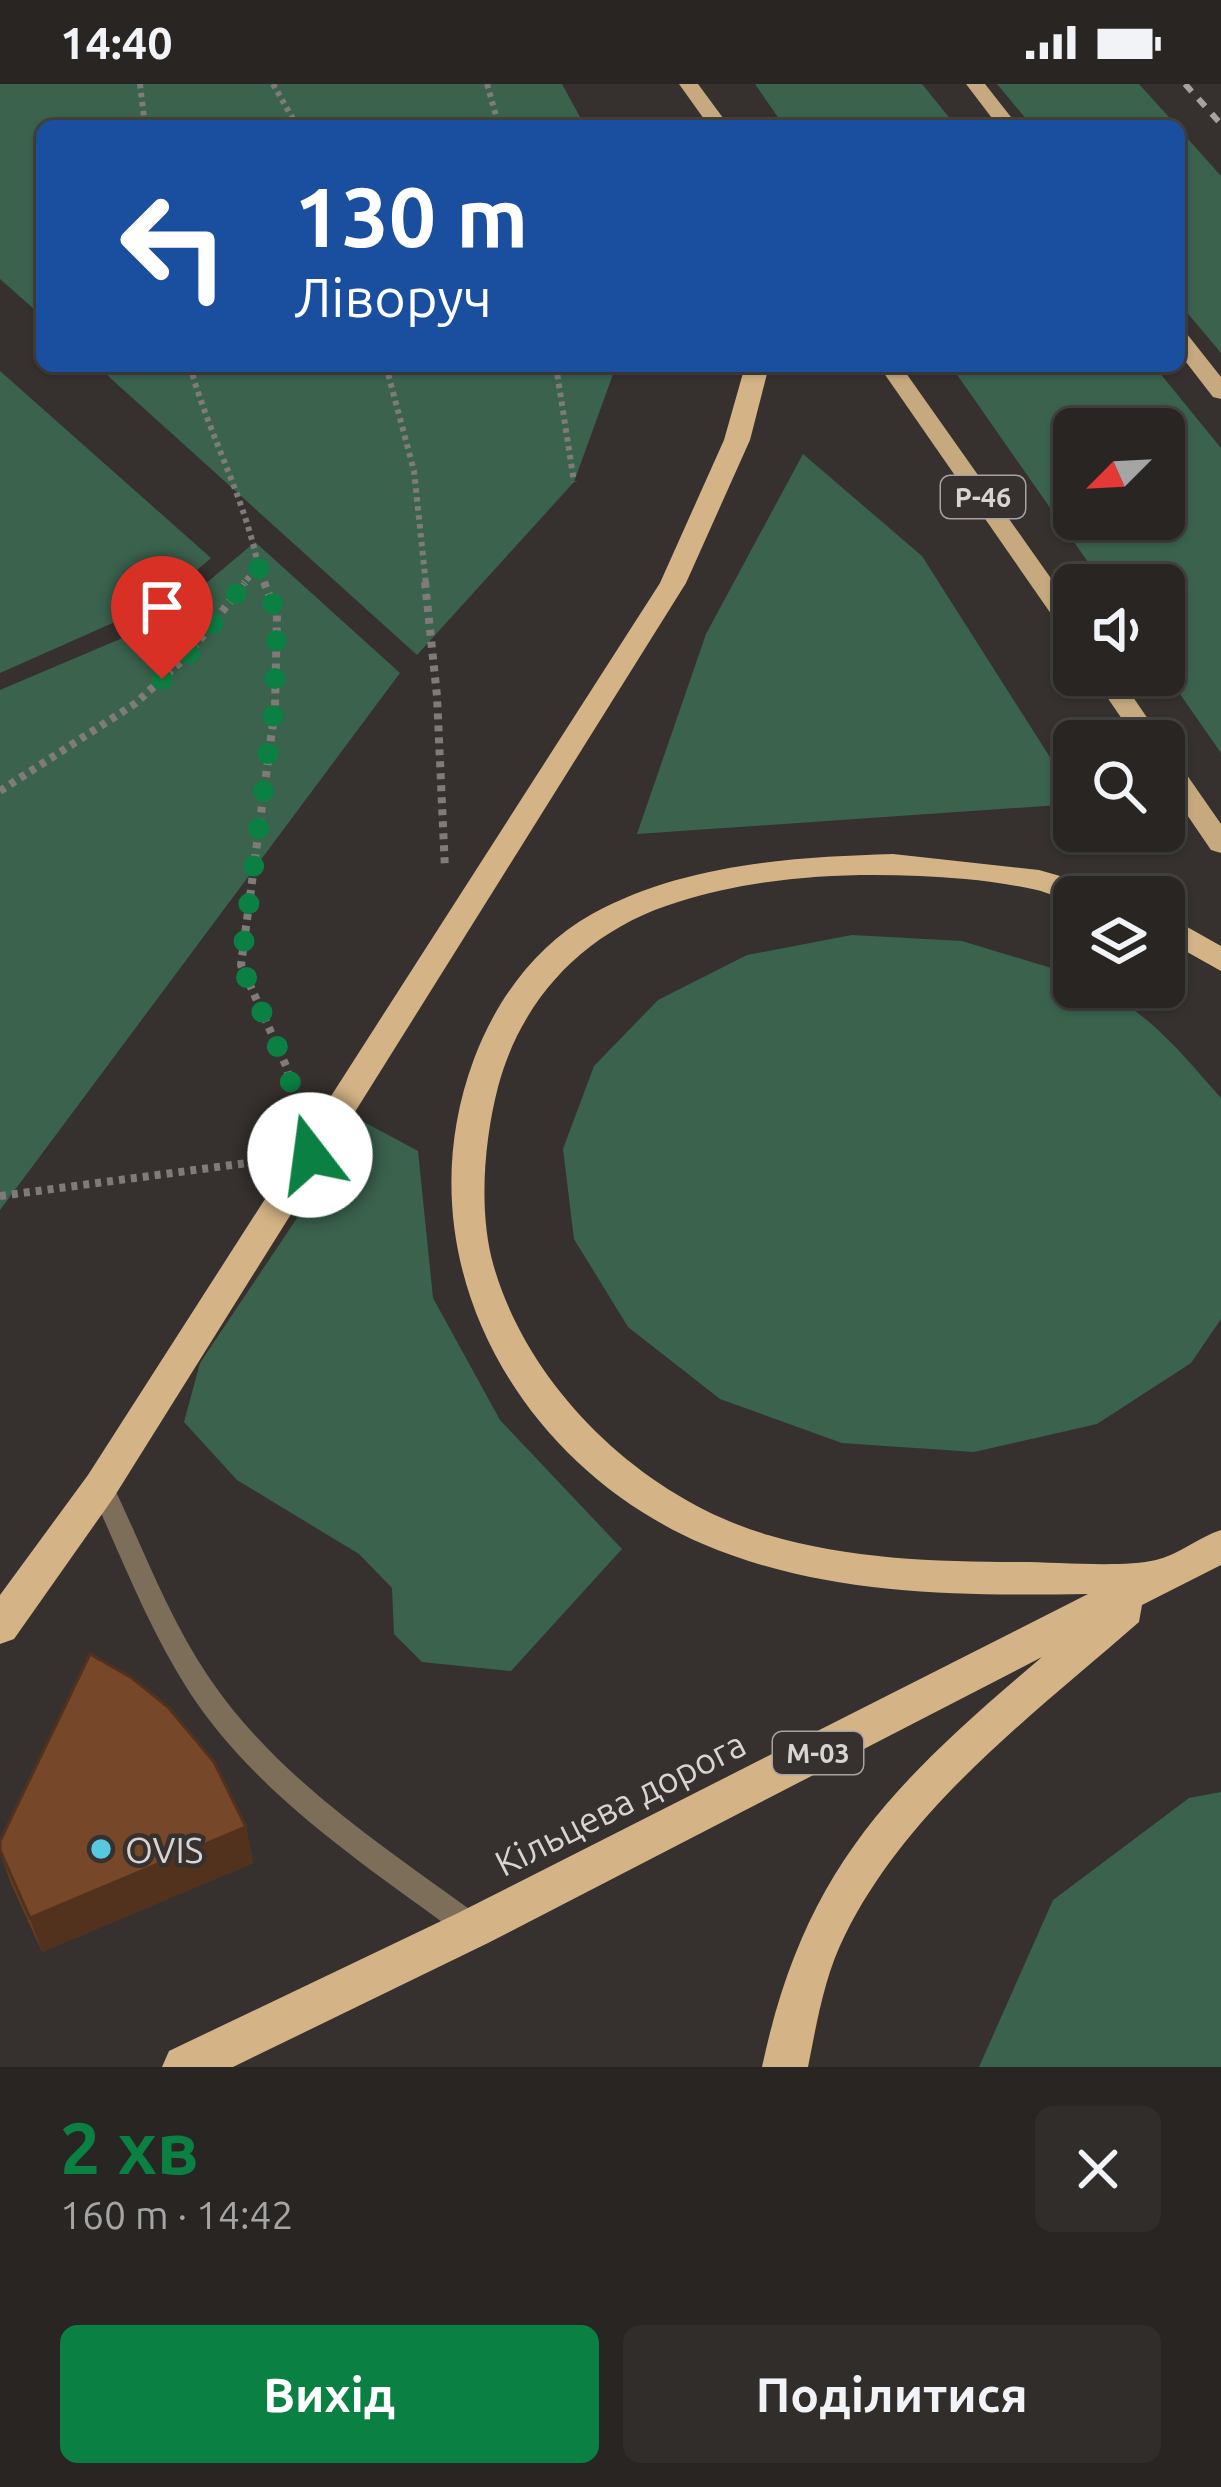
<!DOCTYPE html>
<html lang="uk">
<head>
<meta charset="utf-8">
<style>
  body { margin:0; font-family:Ubuntu,sans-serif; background:#302d2b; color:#f1f3f6; height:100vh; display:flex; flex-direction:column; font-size:45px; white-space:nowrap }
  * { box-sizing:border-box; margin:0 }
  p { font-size:39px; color:#a5a5a6 }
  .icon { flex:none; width:66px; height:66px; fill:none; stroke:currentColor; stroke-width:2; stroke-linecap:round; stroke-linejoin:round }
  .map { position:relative; height:1983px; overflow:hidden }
  .sheet { display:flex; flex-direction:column; background:#282523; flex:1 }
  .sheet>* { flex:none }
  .banner { position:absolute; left:36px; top:36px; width:1149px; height:252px; border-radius:18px; box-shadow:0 3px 9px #0004,0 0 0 3px #444241; background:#1a4fa0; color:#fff; overflow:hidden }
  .needle { width:78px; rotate:246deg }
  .fabs { position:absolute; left:1053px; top:324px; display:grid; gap:24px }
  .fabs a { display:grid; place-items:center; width:132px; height:132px; border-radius:18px; background:#282523; box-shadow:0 3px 9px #0004,0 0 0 3px #444241; font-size:60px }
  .pin { position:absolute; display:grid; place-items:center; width:102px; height:102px; color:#fff; margin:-123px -51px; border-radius:50% 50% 50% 0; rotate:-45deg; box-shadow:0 0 12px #0007 }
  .pin .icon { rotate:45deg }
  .me { position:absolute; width:132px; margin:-66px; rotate:345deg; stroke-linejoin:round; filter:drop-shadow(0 0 9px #0008) }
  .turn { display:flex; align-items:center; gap:42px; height:252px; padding:0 60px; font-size:54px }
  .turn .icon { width:156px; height:156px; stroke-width:2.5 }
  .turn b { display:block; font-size:84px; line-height:102px }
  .round { display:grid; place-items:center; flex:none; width:126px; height:126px; border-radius:18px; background:#302d2b }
  .summary { display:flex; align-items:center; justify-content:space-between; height:204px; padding:0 60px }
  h1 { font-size:72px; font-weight:600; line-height:90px; color:#0b8043 }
  .action { display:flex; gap:24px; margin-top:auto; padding:24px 60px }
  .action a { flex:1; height:138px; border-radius:18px; background:#0b8043; color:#fff; font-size:48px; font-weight:600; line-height:138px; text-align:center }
  .action a+a { background:#302d2b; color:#f1f3f6 }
  .status { display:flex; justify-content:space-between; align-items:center; height:84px; padding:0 60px; background:#282523; direction:ltr }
  .status svg { height:33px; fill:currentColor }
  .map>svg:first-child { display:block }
  .green { fill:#3a624d; fill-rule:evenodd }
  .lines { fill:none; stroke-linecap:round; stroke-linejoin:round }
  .path-far1 { stroke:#7f7b79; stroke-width:6; stroke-dasharray:4.5 4.5; stroke-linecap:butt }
  .path { stroke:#7f7b79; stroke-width:8; stroke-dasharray:6 6; stroke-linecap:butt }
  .service { fill:#7d6e5a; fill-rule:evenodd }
  .primary { fill:#c6a97e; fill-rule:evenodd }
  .trunk { fill:#d4b486; fill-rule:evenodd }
  .rail { stroke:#a6a2a0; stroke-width:6; stroke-dasharray:10 10; stroke-linecap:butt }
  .wall { fill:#653d23 }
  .shaded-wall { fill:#53321d }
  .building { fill:#764729; stroke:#53321d; stroke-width:3 }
  .route { stroke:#0b8043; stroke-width:21; stroke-dasharray:0 37.8 }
  .poi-dot { fill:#56c9e1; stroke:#36312f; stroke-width:4.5 }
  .labels { text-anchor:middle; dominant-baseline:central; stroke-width:9; stroke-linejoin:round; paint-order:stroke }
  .shield { fill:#36312f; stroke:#a7a3a1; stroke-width:3 }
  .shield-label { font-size:27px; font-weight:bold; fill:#d7d4d2 }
  .near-street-label { font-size:36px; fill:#d7d4d2; stroke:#36312f }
  .near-poi-label { font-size:36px; fill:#d7d4d2; stroke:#36312f; text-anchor:start }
</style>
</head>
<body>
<div class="status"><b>14:40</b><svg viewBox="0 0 49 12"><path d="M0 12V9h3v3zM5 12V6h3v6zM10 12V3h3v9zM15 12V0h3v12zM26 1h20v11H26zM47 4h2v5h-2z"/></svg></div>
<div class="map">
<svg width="1221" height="1983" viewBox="0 0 1221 1983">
  <rect width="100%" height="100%" fill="#36312f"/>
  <g class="green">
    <polygon points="0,0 562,0 585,42 42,42 42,232 0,195"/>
    <polygon points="755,0 922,0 956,42 784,42"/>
    <polygon points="997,0 1139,0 1177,42 1032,42"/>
    <polygon points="1179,45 1221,92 1221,269 1179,219"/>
    <polygon points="97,282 616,282 574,398 417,571"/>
    <path d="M951,282H1154L1221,364V669L1164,587V501H1104ZM1074,345H1164V435H1074Z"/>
    <polygon points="0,287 211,474 160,518 0,589"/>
    <polygon points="803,370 922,472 1074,711 1074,720 637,750 706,550"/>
    <polygon points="255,458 400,589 0,1126 0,606 160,538"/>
    <path d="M852,851L962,857L1068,889L1074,892V903C1131,903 1186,975 1221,1014V1235L1191,1279L1097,1340L974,1368L842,1359L720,1315L628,1243L574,1155L563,1065L594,982L658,916L747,871Z"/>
    <polygon points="362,1037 418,1067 433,1214 500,1336 622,1465 511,1587 422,1578 394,1550 392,1504 359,1470 237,1396 184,1338 200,1279"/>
    <polygon points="1221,1708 1221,1983 979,1983 1053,1816 1189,1714"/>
  </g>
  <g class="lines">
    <g class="path-far1">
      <polyline points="140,0 145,42"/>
      <polyline points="273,0 297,42"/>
      <polyline points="487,0 499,42"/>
      <path d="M190,282C209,351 244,412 258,481L243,501"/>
      <polyline points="386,282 414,387 426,501"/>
      <polyline points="556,282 574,398"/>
      <polyline points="258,481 265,501"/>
    </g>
    <g class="path">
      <polyline points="264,498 277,531 275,624 241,881 286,982 297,1021"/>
      <polyline points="425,498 437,612 445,785"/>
      <polyline points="0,707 136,619 188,571 245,498"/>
      <polyline points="0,1112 262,1077"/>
    </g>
    <path class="service" d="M101,1392L110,1395C142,1461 167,1531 208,1592C276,1694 386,1764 483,1835L487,1844L483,1853L473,1857L463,1853C366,1782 257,1711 190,1609C148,1544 121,1472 89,1402L92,1395Z"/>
    <g class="primary">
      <polygon points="679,0 698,0 729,42 709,42"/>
      <polygon points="966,0 985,0 1018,42 998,42"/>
      <polygon points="1179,248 1187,250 1221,293 1221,315 1213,313 1179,269"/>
      <polygon points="879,282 901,282 1074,527 1074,553 1065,550"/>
      <polygon points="1092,591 1118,591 1163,657 1137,657"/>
      <polygon points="1164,669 1173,671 1221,740 1221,769 1211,766 1164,697"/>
    </g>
    <g class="trunk">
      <polygon points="745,282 769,282 750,356 686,499 114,1413 14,1555 0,1560 0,1511 88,1391 660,499 724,356"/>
      <path d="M893,770L1039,786L1109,806L1113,813C1100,813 1080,816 1072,816C1061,816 1047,808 1037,806C1014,801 989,797 965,795C870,787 770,789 678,818C588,845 522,912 498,1003C484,1057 478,1129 494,1183C530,1307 645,1415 768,1451C849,1475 936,1478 1020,1478C1056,1478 1123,1484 1156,1476C1178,1471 1199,1453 1221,1446V1481L1142,1521L1139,1538C1033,1631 909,1722 845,1851C824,1893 817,1938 808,1983H762C804,1785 892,1700 1042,1573L488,1859L233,1983H162L169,1967L458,1829L1088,1510C958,1512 825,1512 703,1460C516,1380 400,1173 474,975C496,916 536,861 592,830C683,780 792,773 893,770Z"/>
      <polygon points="1164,830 1221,862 1221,887 1164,855"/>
    </g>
    <polyline class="rail" points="1185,0 1221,40"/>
  </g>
  <polygon class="wall" points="246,1743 253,1779 42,1868 10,1797 0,1768"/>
  <polygon class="shaded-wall" points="246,1743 253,1779 42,1868 30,1834"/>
  <polygon class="building" points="90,1570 132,1594 168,1623 214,1678 246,1743 30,1834 0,1766 0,1757"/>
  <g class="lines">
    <polyline class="route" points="162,595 188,571 258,482 277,531 274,624 241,881 286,982 310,1071"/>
  </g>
  <circle class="poi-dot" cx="101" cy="1765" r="12"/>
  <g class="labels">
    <g class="shield">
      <rect x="941" y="392" width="84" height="42" rx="9"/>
      <rect x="773" y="1648" width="90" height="42" rx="9"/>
    </g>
    <g class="shield-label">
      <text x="983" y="413">Р-46</text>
      <text x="818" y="1669">М-03</text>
    </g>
    <g class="near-street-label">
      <text transform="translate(620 1719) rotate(-27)">Кільцева дорога</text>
    </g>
    <g class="near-poi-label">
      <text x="125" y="1765">OVIS</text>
    </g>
  </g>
</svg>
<div class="fabs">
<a><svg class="needle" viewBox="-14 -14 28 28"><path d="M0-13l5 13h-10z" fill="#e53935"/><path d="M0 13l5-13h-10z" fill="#a5a5a6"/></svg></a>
<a><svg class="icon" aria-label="sound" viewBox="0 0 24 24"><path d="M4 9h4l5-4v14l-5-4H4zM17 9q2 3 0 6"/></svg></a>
<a><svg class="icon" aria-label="search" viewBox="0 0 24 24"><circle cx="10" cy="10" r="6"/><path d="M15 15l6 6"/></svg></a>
<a><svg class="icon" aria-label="layers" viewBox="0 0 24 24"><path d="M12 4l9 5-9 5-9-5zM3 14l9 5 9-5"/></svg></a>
</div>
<div class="pin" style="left:162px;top:595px;background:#d93025"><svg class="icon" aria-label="arrive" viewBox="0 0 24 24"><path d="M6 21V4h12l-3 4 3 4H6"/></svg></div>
<svg class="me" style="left:310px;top:1071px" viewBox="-20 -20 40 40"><circle r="19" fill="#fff"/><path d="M0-13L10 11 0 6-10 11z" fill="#0b8043"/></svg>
<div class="banner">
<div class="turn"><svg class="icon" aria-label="left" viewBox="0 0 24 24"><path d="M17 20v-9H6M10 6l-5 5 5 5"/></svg><div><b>130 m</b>Ліворуч</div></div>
</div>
</div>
<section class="sheet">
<div class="summary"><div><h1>2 хв</h1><p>160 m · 14:42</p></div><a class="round"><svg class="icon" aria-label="close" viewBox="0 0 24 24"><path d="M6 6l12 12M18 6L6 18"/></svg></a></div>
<div class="action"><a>Вихід</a><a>Поділитися</a></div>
</section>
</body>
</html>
